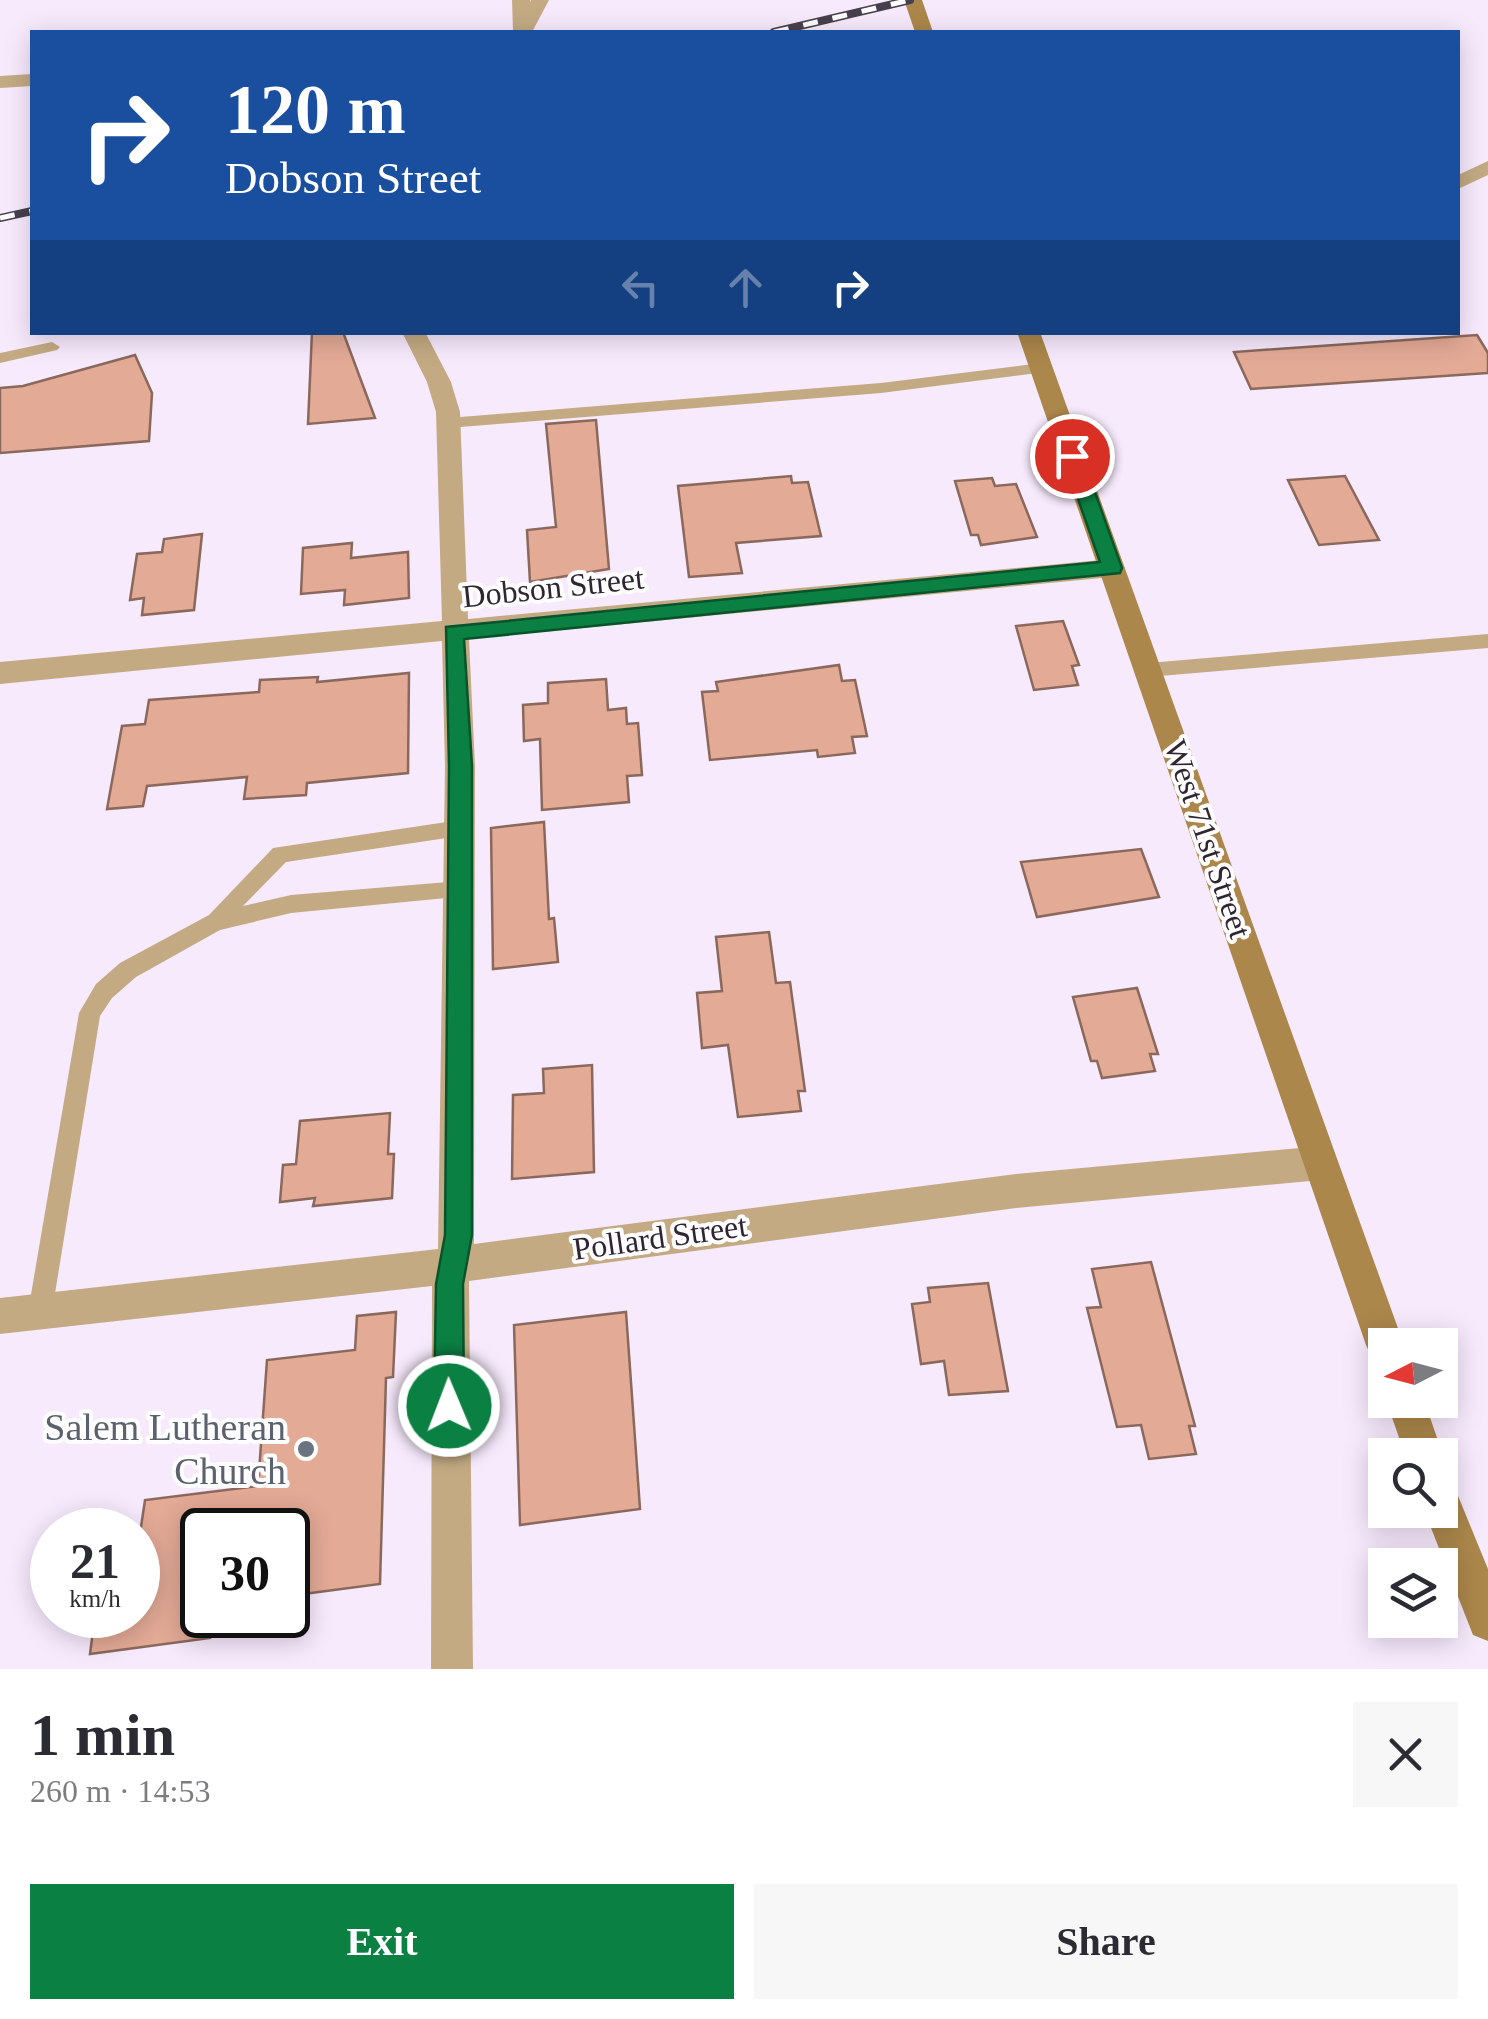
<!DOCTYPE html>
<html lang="en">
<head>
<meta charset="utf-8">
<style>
  body { margin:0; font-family:"Times New Roman",serif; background:#f7f7f7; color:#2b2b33; height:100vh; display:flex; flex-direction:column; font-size:38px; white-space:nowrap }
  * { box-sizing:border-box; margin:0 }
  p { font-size:32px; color:#7c7c81 }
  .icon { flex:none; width:55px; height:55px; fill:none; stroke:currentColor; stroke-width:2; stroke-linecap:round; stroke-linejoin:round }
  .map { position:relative; height:1669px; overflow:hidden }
  .panel { display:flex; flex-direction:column; background:#fff; flex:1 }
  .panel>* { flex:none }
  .guide { position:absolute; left:30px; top:30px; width:1430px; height:305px; border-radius:0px; box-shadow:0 5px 25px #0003; background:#1a4fa0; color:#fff; overflow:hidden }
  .needle { width:65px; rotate:264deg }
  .controls { position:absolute; left:1368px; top:1328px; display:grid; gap:20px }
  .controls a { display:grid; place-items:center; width:90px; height:90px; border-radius:0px; background:#fff; box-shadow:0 5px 25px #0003; font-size:50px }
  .speed { position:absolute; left:30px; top:1508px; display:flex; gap:20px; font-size:50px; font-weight:700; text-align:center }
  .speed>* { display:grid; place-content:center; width:130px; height:130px; border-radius:50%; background:#fff; box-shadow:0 5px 25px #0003; line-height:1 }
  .speed small { font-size:25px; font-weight:400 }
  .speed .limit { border:5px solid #111; border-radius:15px; background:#fff; color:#111 }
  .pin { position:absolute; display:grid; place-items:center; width:85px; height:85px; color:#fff; margin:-42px; border:5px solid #fff; border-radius:50%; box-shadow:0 2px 10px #0007 }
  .me { position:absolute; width:110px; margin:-55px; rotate:359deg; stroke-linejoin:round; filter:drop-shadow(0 0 8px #0008) }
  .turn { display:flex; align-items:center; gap:35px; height:210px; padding:0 30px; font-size:45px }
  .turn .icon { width:130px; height:130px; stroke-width:2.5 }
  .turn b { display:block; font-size:70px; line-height:85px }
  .lanes { display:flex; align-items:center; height:95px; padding:0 30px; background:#0003; justify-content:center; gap:50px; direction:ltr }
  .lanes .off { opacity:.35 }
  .round { display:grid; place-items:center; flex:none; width:105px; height:105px; border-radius:0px; background:#f7f7f7 }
  .summary { display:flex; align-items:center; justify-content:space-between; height:170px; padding:0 30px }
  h1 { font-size:60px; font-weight:700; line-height:75px }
  .action { display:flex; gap:20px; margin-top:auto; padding:20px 30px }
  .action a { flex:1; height:115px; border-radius:0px; background:#0b8043; color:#fff; font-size:40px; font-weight:700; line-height:115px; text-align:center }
  .action a+a { background:#f7f7f7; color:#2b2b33 }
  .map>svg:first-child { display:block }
  .building { fill:#e3aa96; stroke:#8a685c; stroke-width:2.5 }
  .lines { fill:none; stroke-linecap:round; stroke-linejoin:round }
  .service { fill:#c3aa83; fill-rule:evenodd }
  .minor { fill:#c3aa83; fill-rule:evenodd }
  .tertiary { fill:#c3aa83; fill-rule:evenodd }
  .secondary { fill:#ac874b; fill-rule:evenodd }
  .rail-casing { stroke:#483f4c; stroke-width:8 }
  .rail { stroke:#fdfdfd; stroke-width:5; stroke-dasharray:15; stroke-linecap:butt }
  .route { fill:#0b8043; stroke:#07532c; stroke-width:2.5 }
  .worship-dot { fill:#6b7280; stroke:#fdfdfd; stroke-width:4 }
  .labels { text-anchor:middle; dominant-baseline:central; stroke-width:8; stroke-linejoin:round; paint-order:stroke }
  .street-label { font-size:32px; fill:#2f2632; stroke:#fdfdfd }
  .near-worship-label { font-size:38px; fill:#5b616d; stroke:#fdfdfd; text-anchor:end }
</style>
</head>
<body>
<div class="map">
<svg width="1488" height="1669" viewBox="0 0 1488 1669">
  <rect width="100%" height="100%" fill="#f7eafd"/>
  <g class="building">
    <polygon points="312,332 343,332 375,418 308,424"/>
    <polygon points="1477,335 1488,353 1488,373 1251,389 1234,352"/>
    <polygon points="135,355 152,393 149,441 0,453 0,388 23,386"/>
    <polygon points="596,420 609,569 530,582 527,530 556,527 546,424"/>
    <polygon points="791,476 792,483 808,482 821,536 736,543 742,573 689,577 678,486"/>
    <polygon points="1345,476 1379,540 1319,545 1288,480"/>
    <polygon points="992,478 995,486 1016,484 1037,537 981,545 978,535 971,535 955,481"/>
    <polygon points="202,534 194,610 142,615 144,598 130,600 137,554 162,552 164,539"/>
    <polygon points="352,543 351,558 408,552 409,598 344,605 345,590 301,594 303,548"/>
    <polygon points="1063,621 1079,665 1072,666 1078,685 1034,690 1016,626"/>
    <polygon points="839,665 842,681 855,680 867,736 852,737 855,753 818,757 817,750 710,760 702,692 718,691 716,682"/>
    <polygon points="409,673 408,773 307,783 306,795 244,799 247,777 147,786 143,806 107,809 122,726 145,724 149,700 259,692 260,680 318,677 317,682"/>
    <polygon points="606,679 608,710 626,708 627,724 638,723 642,775 627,776 629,802 542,810 540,739 524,741 523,705 548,703 548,683"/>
    <polygon points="544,822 549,919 554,918 558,962 493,969 491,828"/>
    <polygon points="1141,849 1159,897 1037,917 1021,862"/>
    <polygon points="769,932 776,983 790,982 805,1091 798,1091 801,1111 738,1117 728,1045 702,1048 697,993 722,991 716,937"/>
    <polygon points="1137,988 1158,1054 1150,1054 1155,1071 1102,1078 1097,1061 1091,1061 1073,997"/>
    <polygon points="592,1065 594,1172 512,1179 513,1095 544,1093 543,1069"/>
    <polygon points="390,1113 388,1154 394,1154 392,1198 313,1206 315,1198 280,1202 283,1165 296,1164 300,1121"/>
    <polygon points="1151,1262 1195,1426 1189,1426 1196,1454 1149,1459 1141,1425 1117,1427 1087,1308 1101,1307 1092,1269"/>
    <polygon points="988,1283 1008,1391 949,1395 944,1361 921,1364 912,1304 930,1302 928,1288"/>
    <polygon points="396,1312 393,1377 386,1378 380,1584 288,1596 288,1530 202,1530 202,1615 208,1615 210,1638 90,1654 95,1615 138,1615 138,1547 145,1500 258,1486 267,1360 355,1350 357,1316"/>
    <polygon points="626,1312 640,1509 520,1525 514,1325"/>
  </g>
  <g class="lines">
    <g class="service">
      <polygon points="52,342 60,347 57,350 0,363 0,353"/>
      <polygon points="1041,363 1049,368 1046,372 881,393 448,428 440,423 448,418 881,383"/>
      <polygon points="1488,634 1488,648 1148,677 1139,670 1148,663"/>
      <polygon points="460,820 467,822 470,828 467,834 460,836 286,862 243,906 291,895 460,881 467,884 470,890 467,896 291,913 220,930 136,977 112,998 100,1016 52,1312 49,1321 40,1324 31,1321 28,1312 79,1013 96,984 120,963 209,915 273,848"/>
    </g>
    <g class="minor">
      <polygon points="512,0 530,0 531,32 513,32"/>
      <polygon points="1488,161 1488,175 1458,189 1458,175"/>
      <polygon points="402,332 425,332 451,382 460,412 468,619 1112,559 1125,568 1112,577 469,639 475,766 474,1244 1016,1174 1321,1146 1333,1151 1338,1163 1333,1175 1321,1180 1016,1208 469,1281 473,1669 431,1669 432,1286 0,1334 0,1298 438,1249 445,766 442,641 0,684 0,662 442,621 436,412 427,382"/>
    </g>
    <g class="tertiary">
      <polygon points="531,0 549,0 532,32 514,32"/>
      <polygon points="32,74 32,86 0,88 0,76"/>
    </g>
    <g class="secondary">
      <polygon points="904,0 922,0 933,32 915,32"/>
      <polygon points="1017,332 1040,332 1404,1345 1385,1345 1385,1364 1372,1358 1366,1345"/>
      <polygon points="1386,1400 1424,1400 1443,1455 1440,1463 1440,1455 1405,1455"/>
      <polygon points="1440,1480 1454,1486 1488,1569 1488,1641 1473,1635 1424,1510 1440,1510"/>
    </g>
    <g class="rail-casing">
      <g id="rail">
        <polyline points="774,32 910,0"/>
        <polyline points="0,218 32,211"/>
      </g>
    </g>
    <use href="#rail" class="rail"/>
  </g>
  <polygon class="route" points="1072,450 1082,456 1122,568 1120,573 464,639 472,766 472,1235 463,1284 464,1406 459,1416 449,1420 439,1416 434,1406 436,1284 445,1235 449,766 446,627 1100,562 1063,456"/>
  <circle class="worship-dot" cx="306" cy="1449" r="10"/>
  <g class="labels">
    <g class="street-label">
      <text transform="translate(553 587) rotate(-6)">Dobson Street</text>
      <text transform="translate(1208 839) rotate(71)">West 71st Street</text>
      <text transform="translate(660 1237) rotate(-8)">Pollard Street</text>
    </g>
    <g class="near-worship-label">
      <text x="286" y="1427">Salem Lutheran<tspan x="286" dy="44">Church</tspan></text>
    </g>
  </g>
</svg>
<div class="controls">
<a><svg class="needle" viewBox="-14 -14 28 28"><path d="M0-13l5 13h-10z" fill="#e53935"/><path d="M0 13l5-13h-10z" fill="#7c7c81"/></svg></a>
<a><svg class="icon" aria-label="search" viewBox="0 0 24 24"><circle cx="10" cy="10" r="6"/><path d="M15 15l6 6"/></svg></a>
<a><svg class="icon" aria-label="layers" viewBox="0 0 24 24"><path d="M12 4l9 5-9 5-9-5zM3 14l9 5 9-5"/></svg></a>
</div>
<div class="speed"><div>21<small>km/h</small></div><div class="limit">30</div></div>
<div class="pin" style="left:1072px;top:456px;background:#d93025"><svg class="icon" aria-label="arrive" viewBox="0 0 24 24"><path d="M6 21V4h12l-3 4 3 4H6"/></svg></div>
<svg class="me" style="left:449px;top:1406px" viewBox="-20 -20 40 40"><circle r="17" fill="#0b8043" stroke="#fff" stroke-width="3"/><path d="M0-11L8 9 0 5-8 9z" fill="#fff"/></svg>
<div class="guide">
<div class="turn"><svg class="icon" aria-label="right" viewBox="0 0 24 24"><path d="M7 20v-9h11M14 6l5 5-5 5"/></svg><div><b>120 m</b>Dobson Street</div></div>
<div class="lanes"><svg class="icon off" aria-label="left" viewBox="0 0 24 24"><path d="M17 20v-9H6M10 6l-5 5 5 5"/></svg><svg class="icon off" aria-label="ahead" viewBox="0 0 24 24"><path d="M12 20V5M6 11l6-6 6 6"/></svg><svg class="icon" aria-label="right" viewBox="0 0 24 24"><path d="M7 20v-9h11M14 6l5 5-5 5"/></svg></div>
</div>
</div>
<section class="panel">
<div class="summary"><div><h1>1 min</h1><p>260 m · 14:53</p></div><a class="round"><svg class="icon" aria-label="close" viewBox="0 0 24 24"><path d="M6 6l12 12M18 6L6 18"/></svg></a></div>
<div class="action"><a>Exit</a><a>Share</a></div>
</section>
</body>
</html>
